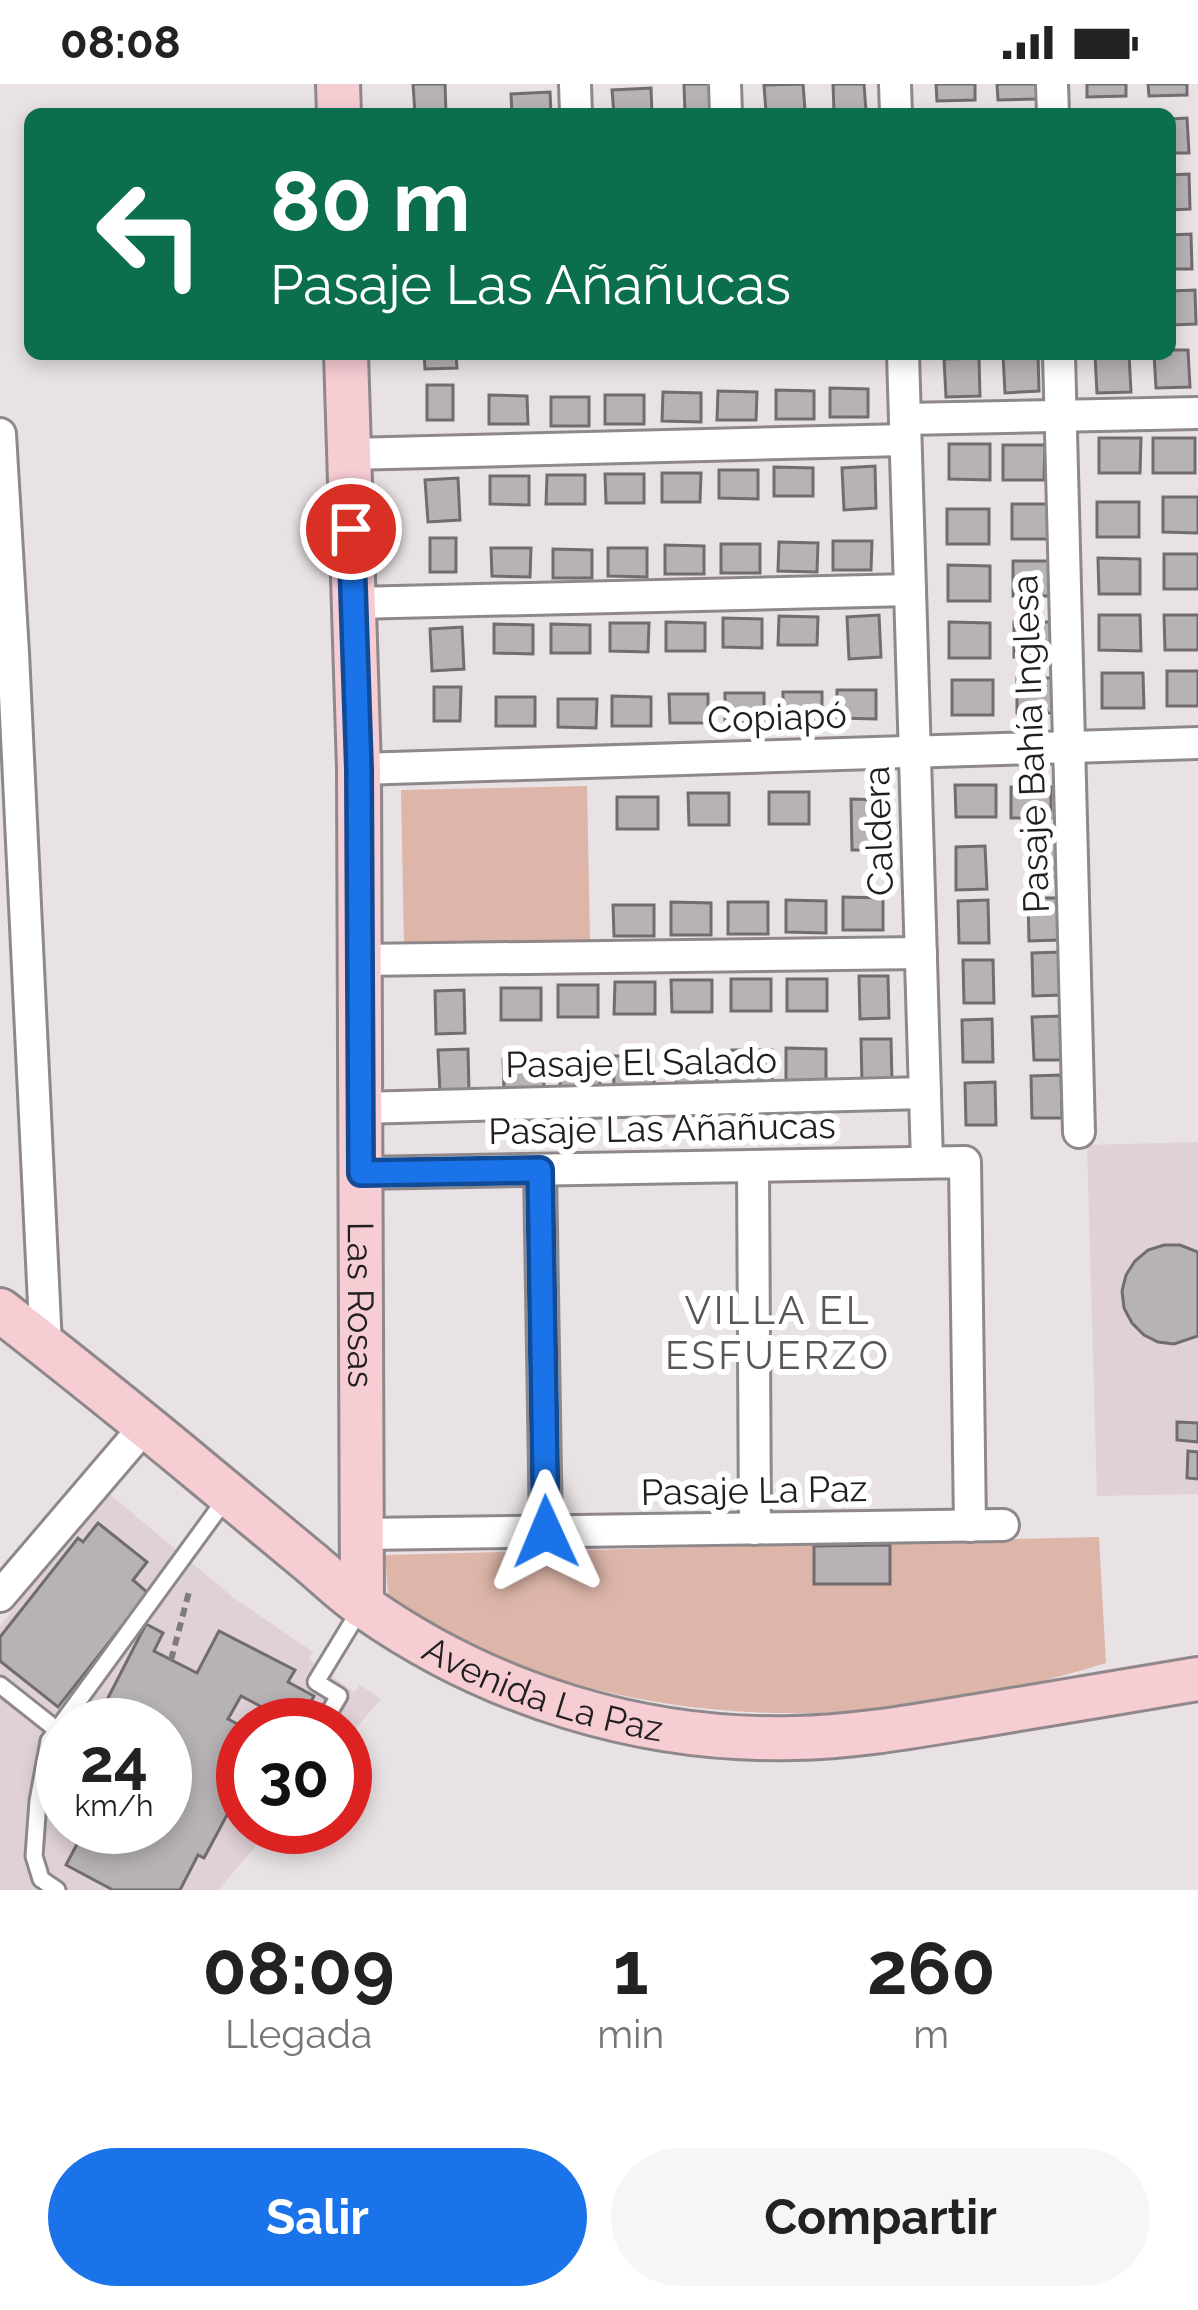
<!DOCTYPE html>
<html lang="es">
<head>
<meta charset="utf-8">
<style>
  body { margin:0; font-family:Raleway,sans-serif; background:#f6f6f6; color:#222; height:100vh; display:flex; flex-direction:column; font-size:45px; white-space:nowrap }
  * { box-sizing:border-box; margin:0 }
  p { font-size:39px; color:#767676 }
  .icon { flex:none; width:66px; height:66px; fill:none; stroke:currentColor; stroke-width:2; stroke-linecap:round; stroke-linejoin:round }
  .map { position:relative; height:1806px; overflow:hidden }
  .panel { display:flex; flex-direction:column; background:#fff; flex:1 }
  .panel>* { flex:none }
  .hud { position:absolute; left:24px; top:24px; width:1152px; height:252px; border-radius:18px; box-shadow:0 6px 18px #0003; background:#0b6e4f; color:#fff; overflow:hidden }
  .speed { position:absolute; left:36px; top:1614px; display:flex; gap:24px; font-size:60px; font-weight:700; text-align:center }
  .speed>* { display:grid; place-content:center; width:156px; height:156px; border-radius:50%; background:#fff; box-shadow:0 6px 18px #0003; line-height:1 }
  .speed small { font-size:30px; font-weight:400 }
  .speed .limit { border:18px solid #d22; background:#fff; color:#111 }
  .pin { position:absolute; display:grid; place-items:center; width:102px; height:102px; color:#fff; margin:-51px; border:6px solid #fff; border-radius:50%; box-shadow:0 3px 12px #0007 }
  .me { position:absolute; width:132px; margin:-66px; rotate:359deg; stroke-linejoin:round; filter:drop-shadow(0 0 9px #0008) }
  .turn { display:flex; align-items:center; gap:42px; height:252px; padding:0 48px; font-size:54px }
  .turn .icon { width:156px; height:156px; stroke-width:2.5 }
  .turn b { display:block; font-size:84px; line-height:102px }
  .eta { display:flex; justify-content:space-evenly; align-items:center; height:204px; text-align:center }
  .eta b { font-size:72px; font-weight:700; line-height:84px }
  .button { display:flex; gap:24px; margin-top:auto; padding:24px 48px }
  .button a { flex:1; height:138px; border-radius:72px; background:#1a73e8; color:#fff; font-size:48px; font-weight:700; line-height:138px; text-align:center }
  .button a+a { background:#f6f6f6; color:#222 }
  .status { display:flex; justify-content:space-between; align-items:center; height:84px; padding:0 60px; background:#fff; direction:ltr }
  .status svg { height:33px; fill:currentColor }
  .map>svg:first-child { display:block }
  .built { fill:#dfd1d7; fill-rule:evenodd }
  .green { fill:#ddb5a9 }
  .building { fill:#b6b2b6; stroke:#706c70; stroke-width:3 }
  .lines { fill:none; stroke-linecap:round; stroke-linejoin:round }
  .lane-casing { stroke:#8e888b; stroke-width:21 }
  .street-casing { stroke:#8e888b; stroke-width:36 }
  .secondary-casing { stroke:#8e888b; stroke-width:48 }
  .path { stroke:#807b7d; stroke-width:6; stroke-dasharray:9 6; stroke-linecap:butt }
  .lane { stroke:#fff; stroke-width:15 }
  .street { stroke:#fff; stroke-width:30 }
  .secondary { stroke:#f7cdd4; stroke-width:42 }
  .route-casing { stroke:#114b97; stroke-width:30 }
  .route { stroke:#1a73e8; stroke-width:21 }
  .labels { text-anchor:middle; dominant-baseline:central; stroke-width:12; stroke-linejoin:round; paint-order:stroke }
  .street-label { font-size:36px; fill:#201e1f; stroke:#fff }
  .neighbourhood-label { font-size:39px; letter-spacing:3px; fill:#5a5557; stroke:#fff }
</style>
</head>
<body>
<div class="status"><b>08:08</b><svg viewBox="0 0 49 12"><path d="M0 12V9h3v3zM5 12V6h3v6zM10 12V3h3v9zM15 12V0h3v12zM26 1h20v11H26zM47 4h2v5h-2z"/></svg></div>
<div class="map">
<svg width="1198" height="1806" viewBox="0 0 1198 1806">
  <rect width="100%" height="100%" fill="#e9e2e5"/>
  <g class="built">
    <polygon points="1198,1058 1198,1410 1097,1412 1087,1061"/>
    <path d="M107,1408L234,1514L313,1568L309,1575L354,1608L360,1601L381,1615L345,1657V1641H243V1743H272L218,1806H0V1542ZM63,1641H165V1743H63Z"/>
  </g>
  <g class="green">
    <polygon points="587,702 590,858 404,862 401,706"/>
    <path d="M1099,1453L1106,1579C924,1636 731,1650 548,1592C493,1574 441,1547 389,1523L385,1471Z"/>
  </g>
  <g class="building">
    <polygon points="413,0 445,0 446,30 415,30"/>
    <polygon points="684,0 716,0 718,30 685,30"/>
    <polygon points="803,0 805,26 766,28 764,1"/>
    <polygon points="833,0 864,0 866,27 834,28"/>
    <polygon points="936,0 975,0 975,16 937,17"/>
    <polygon points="997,0 1036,0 1037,15 998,16"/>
    <polygon points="1087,0 1126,0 1126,12 1087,13"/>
    <polygon points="1148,0 1187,0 1187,11 1149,12"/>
    <polygon points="651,4 652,30 614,30 612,6"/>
    <polygon points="550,8 551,30 512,30 511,10"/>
    <polygon points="1187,34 1189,69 1170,69 1170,35"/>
    <polygon points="1189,90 1190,125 1170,126 1170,91"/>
    <polygon points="1191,150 1192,185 1170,185 1170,151"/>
    <polygon points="1195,206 1196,240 1170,241 1170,207"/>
    <polygon points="1170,266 1188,266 1190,303 1156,304 1154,270 1170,270"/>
    <polygon points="424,270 456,270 457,284 425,285"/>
    <polygon points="1038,270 1039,307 1005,309 1003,271"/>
    <polygon points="1129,270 1131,308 1097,309 1095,272"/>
    <polygon points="979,274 980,312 946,313 944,275"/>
    <rect x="427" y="301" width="26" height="35"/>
    <polygon points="830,304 868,305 868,333 830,333"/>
    <polygon points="776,306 814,307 814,335 776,335"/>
    <polygon points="718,307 757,308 756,336 717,336"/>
    <polygon points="663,308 701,309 701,338 662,337"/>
    <polygon points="489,311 527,312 528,340 489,340"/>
    <rect x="605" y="311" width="39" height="29"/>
    <rect x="551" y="313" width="38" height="29"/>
    <polygon points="1099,354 1141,354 1140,389 1099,389"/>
    <rect x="1153" y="354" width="42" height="35"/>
    <polygon points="949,360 990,360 990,396 949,395"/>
    <polygon points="1003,361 1045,361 1044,396 1003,396"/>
    <polygon points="875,382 876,424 844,426 842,384"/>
    <polygon points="774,383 813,384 813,412 774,412"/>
    <polygon points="719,386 758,386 758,415 719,414"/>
    <polygon points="662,389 701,389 700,418 662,418"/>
    <polygon points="605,390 644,390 644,419 606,419"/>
    <polygon points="547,391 585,391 585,420 546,420"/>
    <polygon points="490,392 529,392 529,421 490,420"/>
    <polygon points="458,394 460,436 428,438 425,396"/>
    <polygon points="1163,413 1198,413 1198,449 1163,448"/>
    <rect x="1097" y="418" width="42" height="35"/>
    <polygon points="1012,420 1054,420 1053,455 1012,455"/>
    <rect x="947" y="425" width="42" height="35"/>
    <rect x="430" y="454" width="26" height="34"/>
    <polygon points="833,457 872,457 871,486 833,486"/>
    <polygon points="779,458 818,459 817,488 778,487"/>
    <rect x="721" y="460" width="39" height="29"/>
    <polygon points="665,461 704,462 704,490 665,490"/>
    <polygon points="491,464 531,464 530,493 492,492"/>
    <polygon points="608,464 647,464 647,493 608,492"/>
    <polygon points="553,465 592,466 592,494 553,494"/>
    <rect x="1164" y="470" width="34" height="35"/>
    <polygon points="1098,474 1140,475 1140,510 1099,510"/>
    <rect x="1013" y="477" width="42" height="35"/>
    <polygon points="948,481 990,482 990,517 948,517"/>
    <polygon points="879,531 881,573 849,575 847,533"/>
    <polygon points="1099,531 1140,531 1141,567 1099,566"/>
    <polygon points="1164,531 1198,531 1198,566 1165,566"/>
    <polygon points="779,532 818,533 817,561 778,561"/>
    <polygon points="723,534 762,535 762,564 723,563"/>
    <polygon points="666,538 705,539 705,567 666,567"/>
    <polygon points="949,538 990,539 990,574 949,574"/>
    <polygon points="1014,538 1056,538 1056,574 1014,573"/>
    <polygon points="610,539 649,539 648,568 610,567"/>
    <polygon points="494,540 533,541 533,570 494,569"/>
    <polygon points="551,540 590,541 590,569 551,569"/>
    <polygon points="462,543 464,585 432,587 430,545"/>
    <rect x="1167" y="587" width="31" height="35"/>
    <polygon points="1102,589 1143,589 1144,624 1102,624"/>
    <rect x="1017" y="594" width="41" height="35"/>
    <rect x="952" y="596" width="41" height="35"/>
    <polygon points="434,603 461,603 460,637 434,637"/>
    <polygon points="837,606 876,606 876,635 837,634"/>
    <polygon points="783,608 822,608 822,637 783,636"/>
    <rect x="725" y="609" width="39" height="29"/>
    <polygon points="669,610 708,610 708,639 670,639"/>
    <polygon points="612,612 651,613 651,642 612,642"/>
    <rect x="496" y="613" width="39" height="29"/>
    <polygon points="558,615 597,615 596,644 558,643"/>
    <polygon points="955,701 996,701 996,733 956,733"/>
    <rect x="1011" y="703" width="40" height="31"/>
    <rect x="769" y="708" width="40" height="32"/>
    <polygon points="688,709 729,709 729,741 689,741"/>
    <rect x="617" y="713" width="41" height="32"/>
    <polygon points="851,715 887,716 889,766 852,766"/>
    <polygon points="1058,756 1059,799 1029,800 1028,757"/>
    <polygon points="985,762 987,805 956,806 956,763"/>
    <polygon points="843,813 883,814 883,846 843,846"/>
    <polygon points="1028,814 1058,814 1059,856 1029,857"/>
    <polygon points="786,816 826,817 826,849 786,848"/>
    <polygon points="988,816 989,859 959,859 958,817"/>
    <polygon points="671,818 711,819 711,851 671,851"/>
    <rect x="728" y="818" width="40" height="32"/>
    <polygon points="613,821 654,821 654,852 614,852"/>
    <polygon points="1062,868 1063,911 1033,912 1032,869"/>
    <polygon points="963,876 993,876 994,919 964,919"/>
    <polygon points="859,892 888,892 889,934 860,935"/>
    <rect x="731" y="895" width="40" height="32"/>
    <rect x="787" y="895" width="40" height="32"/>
    <polygon points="671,896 712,896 712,928 672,928"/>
    <polygon points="615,898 655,898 655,930 614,930"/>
    <rect x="558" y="901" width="40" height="32"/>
    <rect x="501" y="904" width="40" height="32"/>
    <polygon points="464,906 465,949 436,950 435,907"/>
    <polygon points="1062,932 1063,976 1034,976 1032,933"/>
    <polygon points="992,935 993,978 963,978 962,936"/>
    <polygon points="861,955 891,955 892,997 862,998"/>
    <polygon points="786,964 826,965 826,997 786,996"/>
    <polygon points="468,965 469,1008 440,1009 438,966"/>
    <rect x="732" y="966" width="40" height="32"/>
    <polygon points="677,971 717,972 717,1004 676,1004"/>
    <polygon points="613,972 654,972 654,1004 614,1003"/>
    <rect x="560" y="974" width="40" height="32"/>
    <polygon points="503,975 544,975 544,1006 504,1006"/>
    <polygon points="1061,991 1062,1034 1032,1034 1031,992"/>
    <polygon points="995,998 996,1041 966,1041 965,999"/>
    <polygon points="1164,1161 1180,1161 1198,1168 1198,1252 1174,1260 1158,1258 1144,1251 1132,1239 1124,1224 1122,1207 1126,1191 1135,1177 1148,1166"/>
    <polygon points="1177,1338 1198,1339 1198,1358 1177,1356"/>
    <polygon points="1188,1367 1198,1368 1198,1395 1187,1394"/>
    <polygon points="98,1439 147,1478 133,1496 148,1509 58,1623 0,1577 0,1553 78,1454 83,1458"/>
    <polygon points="890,1461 890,1500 814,1500 814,1462"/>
    <polygon points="146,1540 163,1549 154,1567 197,1589 219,1547 295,1586 288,1598 314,1612 299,1641 296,1641 241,1612 228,1635 243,1643 243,1701 204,1774 198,1771 180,1806 113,1806 66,1781 86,1743 106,1743 121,1751 125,1743 165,1743 165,1641 94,1641"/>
  </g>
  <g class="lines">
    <g class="lane-casing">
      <g id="lane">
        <polyline points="0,1601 57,1646"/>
        <polyline points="327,1632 339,1612 316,1598 361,1524"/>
        <polyline points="57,1806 41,1795 34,1772 38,1717 49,1657 227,1413"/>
      </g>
    </g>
    <g class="street-casing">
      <g id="street">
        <polyline points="575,0 576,30"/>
        <polyline points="725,0 726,30"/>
        <polyline points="895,0 896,30"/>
        <polyline points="1052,0 1053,30"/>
        <polyline points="903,270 927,1078"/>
        <polyline points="1059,270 1079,1048"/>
        <polyline points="905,335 1198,329"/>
        <polyline points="0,350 13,569 46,1262"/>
        <polyline points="349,370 905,356"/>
        <polyline points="354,519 910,506"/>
        <polyline points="359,685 1198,659"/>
        <polyline points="359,876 921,869"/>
        <polyline points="360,1024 925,1009"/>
        <polyline points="753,1082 755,1445"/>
        <polyline points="540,1086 546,1448"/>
        <polyline points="361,1089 965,1078 970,1442"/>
        <polyline points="362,1450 1003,1441"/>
        <polyline points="0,1512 146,1341"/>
      </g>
    </g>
    <g class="secondary-casing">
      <g id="secondary">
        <polyline points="338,0 339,30"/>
        <path id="s1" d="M346,270L359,685L362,1522"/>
        <path id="s2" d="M0,1226C69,1280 138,1335 205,1391C240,1420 275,1449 310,1478C328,1493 346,1511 366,1524C490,1611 643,1658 794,1654C858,1653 920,1641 983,1631C1055,1619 1126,1607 1198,1595"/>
      </g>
    </g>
    <polyline class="path" points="171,1576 189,1508"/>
    <use href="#lane" class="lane"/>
    <use href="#street" class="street"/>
    <use href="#secondary" class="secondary"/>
  </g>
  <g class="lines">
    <g class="route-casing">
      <polyline id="route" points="351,445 359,685 361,1089 540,1086 546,1448"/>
    </g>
    <use href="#route" class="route"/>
  </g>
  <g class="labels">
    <g class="street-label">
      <text transform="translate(777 633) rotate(-2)">Copiapó</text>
      <text transform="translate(1030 660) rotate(-92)">Pasaje Bahía Inglesa</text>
      <text transform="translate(878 747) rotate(-92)">Caldera</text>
      <text transform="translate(641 978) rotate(-1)">Pasaje El Salado</text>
      <text transform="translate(662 1044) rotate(-1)">Pasaje Las Añañucas</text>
      <text stroke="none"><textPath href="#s1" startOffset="951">Las Rosas</textPath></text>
      <text transform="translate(754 1406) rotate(-1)">Pasaje La Paz</text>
      <text stroke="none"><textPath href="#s2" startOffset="669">Avenida La Paz</textPath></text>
    </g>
    <g class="neighbourhood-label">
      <text x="778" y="1226">VILLA EL<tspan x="778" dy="45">ESFUERZO</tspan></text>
    </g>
  </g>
</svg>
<div class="speed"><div>24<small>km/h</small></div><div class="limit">30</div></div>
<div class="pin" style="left:351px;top:445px;background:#d93025"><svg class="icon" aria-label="arrive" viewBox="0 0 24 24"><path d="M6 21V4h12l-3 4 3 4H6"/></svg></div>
<svg class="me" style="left:546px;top:1448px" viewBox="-20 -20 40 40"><path d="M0-17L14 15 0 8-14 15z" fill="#1a73e8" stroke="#fff" stroke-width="4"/></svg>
<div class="hud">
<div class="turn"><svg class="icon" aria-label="left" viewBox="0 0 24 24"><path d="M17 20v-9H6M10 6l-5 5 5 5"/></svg><div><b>80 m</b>Pasaje Las Añañucas</div></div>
</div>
</div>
<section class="panel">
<div class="eta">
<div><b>08:09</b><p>Llegada</p></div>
<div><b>1</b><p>min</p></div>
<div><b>260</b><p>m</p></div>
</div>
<div class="button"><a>Salir</a><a>Compartir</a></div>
</section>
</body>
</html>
